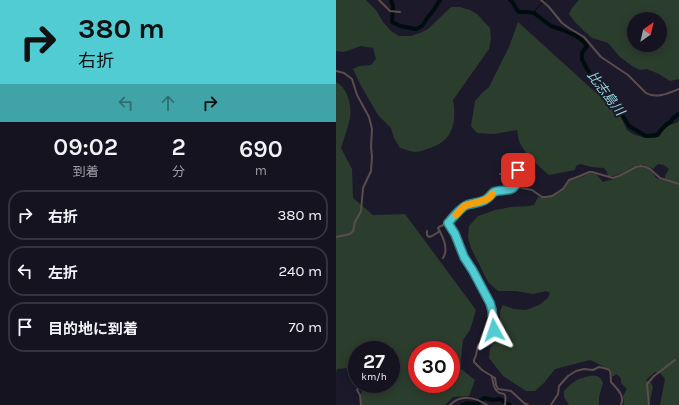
<!DOCTYPE html>
<html lang="ja">
<head>
<meta charset="utf-8">
<style>
  body { margin:0; font-family:Karla,"Noto Sans JP",sans-serif; background:#1e1c29; color:#f1f3f6; height:100vh; display:flex; flex-direction:column; font-size:15px; white-space:nowrap }
  * { box-sizing:border-box; margin:0 }
  p { font-size:13px; color:#9d9ea5 }
  .icon { flex:none; width:22px; height:22px; fill:none; stroke:currentColor; stroke-width:2; stroke-linecap:round; stroke-linejoin:round }
  .map { position:relative; flex:1; overflow:hidden }
  .side { display:flex; flex-direction:column; background:#151320; width:336px }
  .side>* { flex:none }
  .guide { background:#51ccd3; color:#111; overflow:hidden }
  .needle { width:26px; rotate:34deg }
  .controls { position:absolute; left:291px; top:12px; display:grid; gap:8px }
  .controls a { display:grid; place-items:center; width:40px; height:40px; border-radius:50%; background:#151320; box-shadow:0 2px 10px #0003,0 0 0 1px #34323e; font-size:20px }
  .speed { position:absolute; left:12px; top:341px; display:flex; gap:8px; font-size:20px; font-weight:700; text-align:center }
  .speed>* { display:grid; place-content:center; width:52px; height:52px; border-radius:50%; background:#151320; box-shadow:0 2px 10px #0003,0 0 0 1px #34323e; line-height:1 }
  .speed small { font-size:10px; font-weight:400 }
  .speed .limit { border:6px solid #d22; background:#fff; color:#111 }
  .pin { position:absolute; display:grid; place-items:center; width:34px; height:34px; color:#fff; margin:-17px; border-radius:8px; box-shadow:0 2px 6px #0006 }
  .me { position:absolute; width:44px; margin:-22px; rotate:355deg; stroke-linejoin:round; filter:drop-shadow(0 0 3px #0008) }
  .turn { display:flex; align-items:center; gap:14px; height:84px; padding:0 12px; font-size:18px }
  .turn .icon { width:52px; height:52px; stroke-width:2.5 }
  .turn b { display:block; font-size:28px; line-height:34px }
  .lanes { display:flex; align-items:center; height:38px; padding:0 12px; background:#0003; justify-content:center; gap:20px; direction:ltr }
  .lanes .off { opacity:.35 }
  .eta { display:flex; justify-content:space-evenly; align-items:center; height:68px; text-align:center }
  .eta b { font-size:24px; font-weight:600; line-height:28px }
  ul { padding:0; list-style:none }
  li { display:flex; align-items:center; gap:12px; height:50px; margin:0 8px 6px; padding:0 4px; border:2px solid #34323e; border-radius:16px }
  li div { flex:1 }
  li b { display:block; font-size:15px }
  li em { font-style:normal }
  main { display:flex; flex:1; min-height:0 }
  .map>svg:first-child { display:block }
  .green { fill:#2b3d2d; fill-rule:evenodd }
  .lines { fill:none; stroke-linecap:round; stroke-linejoin:round }
  .stream { stroke:#000d0e; stroke-width:1 }
  .river { stroke:#000d0e; stroke-width:4 }
  .street { stroke:#5b4d4b; stroke-width:2 }
  .route-casing { stroke:#358589; stroke-width:10 }
  .route { stroke:#51ccd3; stroke-width:7 }
  .slow { stroke:#f59e0b; stroke-width:7 }
  .labels { text-anchor:middle; dominant-baseline:central; stroke-width:4; stroke-linejoin:round; paint-order:stroke }
  .water-label { font-size:13px; font-style:italic; fill:#93dadd; stroke:#1c192b }
</style>
</head>
<body>
<main>
<section class="side">
<div class="guide">
<div class="turn"><svg class="icon" aria-label="right" viewBox="0 0 24 24"><path d="M7 20v-9h11M14 6l5 5-5 5"/></svg><div><b>380 m</b>右折</div></div>
<div class="lanes"><svg class="icon off" aria-label="left" viewBox="0 0 24 24"><path d="M17 20v-9H6M10 6l-5 5 5 5"/></svg><svg class="icon off" aria-label="ahead" viewBox="0 0 24 24"><path d="M12 20V5M6 11l6-6 6 6"/></svg><svg class="icon" aria-label="right" viewBox="0 0 24 24"><path d="M7 20v-9h11M14 6l5 5-5 5"/></svg></div>
</div>
<div class="eta">
<div><b>09:02</b><p>到着</p></div>
<div><b>2</b><p>分</p></div>
<div><b>690</b><p>m</p></div>
</div>
<ul>
<li><svg class="icon" aria-label="right" viewBox="0 0 24 24"><path d="M7 20v-9h11M14 6l5 5-5 5"/></svg><div><b>右折</b></div><em>380 m</em></li>
<li><svg class="icon" aria-label="left" viewBox="0 0 24 24"><path d="M17 20v-9H6M10 6l-5 5 5 5"/></svg><div><b>左折</b></div><em>240 m</em></li>
<li><svg class="icon" aria-label="arrive" viewBox="0 0 24 24"><path d="M6 21V4h12l-3 4 3 4H6"/></svg><div><b>目的地に到着</b></div><em>70 m</em></li>
</ul>
</section>
<div class="map">
<svg width="343" height="405" viewBox="0 0 343 405">
  <rect width="100%" height="100%" fill="#1c192b"/>
  <g class="green">
    <path d="M0,0H30L40,10L47,22L55,31L63,36H75L84,33L92,29L115,7H124L134,10L141,14L154,28L155,39L153,49L117,100C121,123 117,142 91,149C88,150 83,152 79,152C75,152 69,149 64,148L58,138L55,128L42,115L24,84L17,69L23,66L35,65L40,59L37,48L25,46L8,52L0,51Z"/>
    <path d="M243,0H343V79L334,81L323,74L311,69L304,70L296,66L284,57L272,43L256,38L248,31L239,22L233,14L236,8ZM298,19H324V45H298Z"/>
    <path d="M182,22L258,91L280,107L291,130L297,134L309,138H319L324,136L326,131L325,128L330,124C335,124 339,124 343,121V183L329,179V177C329,174 332,172 333,169L328,165L322,164L317,169C315,168 312,166 309,165C295,163 286,178 272,176L271,172L268,168L256,167L244,164L240,166L239,170L213,175C204,168 189,154 184,143C182,139 182,135 181,130L158,134L141,133L135,126L139,101L146,93L153,87L173,47Z"/>
    <path d="M0,82C12,88 16,106 14,118C12,128 8,138 5,148L16,169L17,198L37,215L69,214L140,310L134,330L127,340L124,368L139,380L133,396L117,397L109,405H26C24,398 24,393 29,387L28,384H55V350H21V376L12,368L1,369L0,373ZM81,350H115V384H81Z"/>
    <path d="M304,167C312,167 316,171 320,178L343,185V405H324L329,379L324,373L319,372L310,380L315,383L317,387L313,405H288L287,396L291,389L285,383V378L280,374L278,376H276L275,370L254,360L219,369L208,383L199,391H190L167,376L153,358L154,348L159,341L163,334L164,311L167,305L178,309L190,310L203,305L212,298L214,293L210,291L197,294L180,291H162L152,282L135,248L132,238L133,226L142,216L159,210L175,207L193,206L198,205L202,197L208,198L213,197L226,191L234,180L246,177L253,173L260,174L267,182C272,180 278,180 283,177C290,174 296,169 304,167Z"/>
    <path d="M254,376C261,375 264,376 267,383L263,397V405H233L228,397V391C238,381 240,379 254,376Z"/>
  </g>
  <g class="lines">
    <polyline class="stream" points="198,13 201,8 209,0"/>
    <g class="river">
      <polyline points="55,0 57,6 56,22 64,26 80,29 86,26 92,17 97,11 104,0"/>
      <path d="M174,0C178,2 179,9 183,12H192L198,13L215,26L227,30L240,36L248,42L251,46L246,53V59L250,67L255,76L267,85L271,94L282,108L293,126L310,136L321,135C325,130 329,124 335,122L336,119L343,114"/>
      <polyline points="126,405 131,403 141,404 148,398 157,400 164,399 174,405"/>
    </g>
    <g class="street">
      <polyline points="43,0 54,11 64,12"/>
      <path d="M205,0L213,7L226,23L233,28L248,37L265,57L292,75L310,93C320,99 333,93 343,89"/>
      <polyline points="0,71 8,73 16,79 21,95 33,117 36,129 35,147 36,157 35,171 27,188 25,211 19,222 17,231 14,234 0,237"/>
      <polyline points="181,166 178,176 182,181 181,184"/>
      <polyline points="164,174 173,172 178,176"/>
      <polyline points="186,176 193,175 193,170"/>
      <polyline points="169,180 170,180 177,188"/>
      <polyline points="182,181 186,176 184,172 182,170"/>
      <polyline points="113,222 113,223 119,234 128,257 137,271 153,303 156,310 158,330 142,345 140,355 138,360 138,362 146,370 159,378 160,385 162,389 175,391 188,403 192,405"/>
      <polyline points="91,231 91,235 93,237 96,236 104,231"/>
      <path d="M107,258C113,249 107,237 102,228L103,227L113,222L128,206L149,200L154,197L158,192C168,190 174,190 181,184L186,188L196,190L206,197H210L216,196L227,189L233,180L244,176L253,172H256L277,178L283,176L300,167L305,166L310,167L314,169L324,178L343,184"/>
      <path d="M156,377C157,381 157,386 160,390C166,398 171,387 169,405"/>
      <polyline points="25,405 24,395 21,390 23,387 26,386"/>
      <path d="M114,405C125,394 139,397 151,405"/>
      <path d="M215,405L222,394L223,386L232,376L240,371L248,369L257,370L263,367C277,370 274,369 275,382C281,389 289,395 285,405"/>
      <polyline points="313,405 311,384 318,376 339,360"/>
    </g>
  </g>
  <g class="lines">
    <g class="route-casing">
      <path id="route" d="M158,330L156,310L154,303L137,271L128,257L119,234L112,223L113,222C116,218 127,206 131,205C137,203 143,203 149,200C153,198 155,194 158,192C164,189 171,192 177,188C181,185 182,180 186,176L184,172L182,170"/>
    </g>
    <use href="#route" class="route"/>
    <polyline class="slow" points="120,215 128,206 149,200 154,197 156,194"/>
  </g>
  <g class="labels">
    <g class="water-label">
      <text transform="translate(270 93) rotate(53)">比志島川</text>
    </g>
  </g>
</svg>
<div class="controls">
<a><svg class="needle" viewBox="-14 -14 28 28"><path d="M0-13l5 13h-10z" fill="#e53935"/><path d="M0 13l5-13h-10z" fill="#9d9ea5"/></svg></a>
</div>
<div class="speed"><div>27<small>km/h</small></div><div class="limit">30</div></div>
<div class="pin" style="left:182px;top:170px;background:#d93025"><svg class="icon" aria-label="arrive" viewBox="0 0 24 24"><path d="M6 21V4h12l-3 4 3 4H6"/></svg></div>
<svg class="me" style="left:158px;top:330px" viewBox="-20 -20 40 40"><path d="M0-17L14 15 0 8-14 15z" fill="#51ccd3" stroke="#fff" stroke-width="4"/></svg>
</div>
</main>
</body>
</html>
